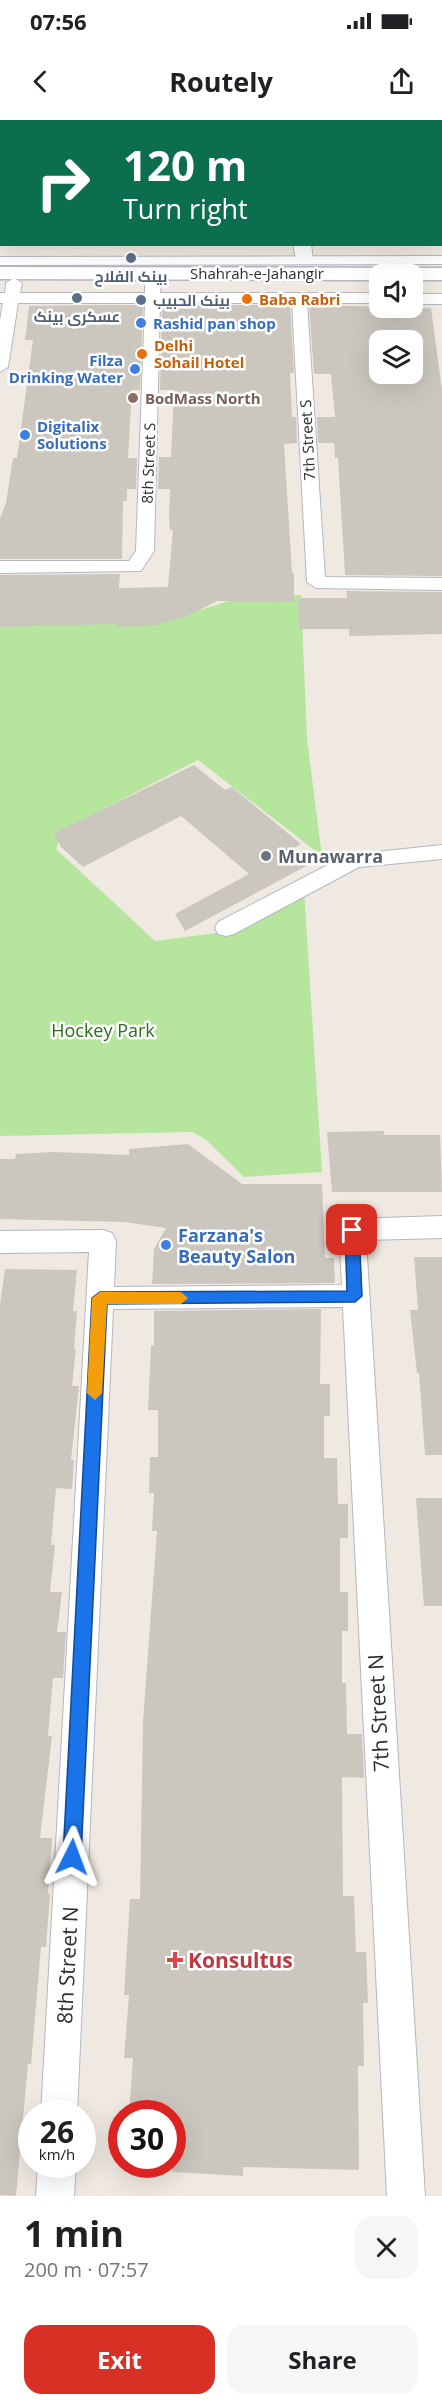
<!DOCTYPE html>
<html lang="en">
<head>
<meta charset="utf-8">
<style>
  body { margin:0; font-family:"Open Sans",Cairo,sans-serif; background:#f6f6f6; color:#202124; height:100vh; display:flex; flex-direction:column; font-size:22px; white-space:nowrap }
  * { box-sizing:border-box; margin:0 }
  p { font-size:20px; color:#757577 }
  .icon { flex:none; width:33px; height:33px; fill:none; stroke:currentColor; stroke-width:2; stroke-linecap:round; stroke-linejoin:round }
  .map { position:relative; height:2076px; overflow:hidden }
  .sheet { display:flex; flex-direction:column; background:#fff; flex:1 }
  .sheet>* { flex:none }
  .top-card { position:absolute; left:0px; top:0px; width:442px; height:126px; box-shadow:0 6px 24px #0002; background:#0b6e4f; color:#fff; overflow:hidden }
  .fabs { position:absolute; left:369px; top:144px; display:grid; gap:12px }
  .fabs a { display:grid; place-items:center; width:54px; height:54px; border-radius:12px; background:#fff; box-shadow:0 6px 24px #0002; font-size:30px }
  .speed { position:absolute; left:18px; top:1980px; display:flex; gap:12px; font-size:30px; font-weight:700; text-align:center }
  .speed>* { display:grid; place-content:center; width:78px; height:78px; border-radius:50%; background:#fff; box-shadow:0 6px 24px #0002; line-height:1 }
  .speed small { font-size:15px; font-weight:400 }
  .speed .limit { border:9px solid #d22; background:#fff; color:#111 }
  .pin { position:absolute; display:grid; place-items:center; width:51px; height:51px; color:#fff; margin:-26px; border-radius:12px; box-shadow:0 3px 9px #0006 }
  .me { position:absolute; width:66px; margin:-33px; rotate:3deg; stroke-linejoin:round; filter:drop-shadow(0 0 4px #0008) }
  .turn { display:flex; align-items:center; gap:21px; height:126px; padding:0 24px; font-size:27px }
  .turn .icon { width:78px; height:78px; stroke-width:2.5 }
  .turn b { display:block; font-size:42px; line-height:51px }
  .round { display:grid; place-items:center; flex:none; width:63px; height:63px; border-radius:18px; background:#f6f6f6 }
  .overview { display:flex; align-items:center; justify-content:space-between; height:102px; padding:0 24px }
  h1 { font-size:36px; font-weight:700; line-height:45px }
  .action { display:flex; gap:12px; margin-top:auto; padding:12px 24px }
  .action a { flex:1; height:69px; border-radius:18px; background:#d93025; color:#fff; font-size:24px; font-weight:700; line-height:69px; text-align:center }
  .action a+a { background:#f6f6f6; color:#202124 }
  .status { display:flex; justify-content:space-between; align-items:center; height:42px; padding:0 30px; background:#fff; direction:ltr }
  .status svg { height:16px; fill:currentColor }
  header { display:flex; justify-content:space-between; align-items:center; height:78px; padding:0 24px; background:#fff; font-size:27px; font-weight:700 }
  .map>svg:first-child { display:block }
  .green { fill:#b6e59e }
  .building { fill:#cbc7bf; fill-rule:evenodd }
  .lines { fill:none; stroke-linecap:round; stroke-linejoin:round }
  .minor-casing { stroke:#b4b7c1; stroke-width:2 }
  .tertiary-casing { stroke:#b4b7c1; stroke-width:2 }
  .secondary-casing { stroke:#b4b7c1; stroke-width:3 }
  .minor { fill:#fff; fill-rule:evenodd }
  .tertiary { fill:#fff; fill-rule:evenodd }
  .secondary { fill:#fff; fill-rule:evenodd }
  .route { fill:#1a73e8; stroke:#114b97; stroke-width:1.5 }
  .slow { fill:#f59e0b }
  .service-dot { fill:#5c6f8a; stroke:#fff; stroke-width:2 }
  .food-dot { fill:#e8710a; stroke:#fff; stroke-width:2 }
  .shop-dot { fill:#3f7fe0; stroke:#fff; stroke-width:2 }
  .education-dot { fill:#8d6e63; stroke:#fff; stroke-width:2 }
  .worship-dot { fill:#6b7280; stroke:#fff; stroke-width:2 }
  .health-dot { fill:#e0444e; stroke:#fff; stroke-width:2 }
  .labels { text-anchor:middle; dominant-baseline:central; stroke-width:5; stroke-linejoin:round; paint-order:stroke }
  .far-street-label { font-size:15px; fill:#2e2e2e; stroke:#fff }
  .far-service-label { font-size:15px; font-weight:bold; fill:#4e5e75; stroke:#fff }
  .far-food-label { font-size:15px; font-weight:bold; fill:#c56008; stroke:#fff; text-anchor:start }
  .far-shop-label { font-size:15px; font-weight:bold; fill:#366cbe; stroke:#fff; text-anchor:start }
  .far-education-label { font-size:15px; font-weight:bold; fill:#785e54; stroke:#fff; text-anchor:start }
  .worship-label { font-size:18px; font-weight:bold; fill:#5b616d; stroke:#fff; text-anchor:start }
  .park-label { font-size:18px; fill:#2c6e1b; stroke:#fff }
  .shop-label { font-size:18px; font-weight:bold; fill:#366cbe; stroke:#fff; text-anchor:start }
  .near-street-label { font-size:21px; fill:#2e2e2e; stroke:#fff }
  .near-health-label { font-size:21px; font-weight:bold; fill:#be3a42; stroke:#fff; text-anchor:start }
</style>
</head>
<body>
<div class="status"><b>07:56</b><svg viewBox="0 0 49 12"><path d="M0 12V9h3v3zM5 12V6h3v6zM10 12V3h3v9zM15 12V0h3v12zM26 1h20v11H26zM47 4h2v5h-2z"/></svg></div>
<header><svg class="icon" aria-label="back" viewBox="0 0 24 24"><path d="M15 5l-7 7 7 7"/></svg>Routely<svg class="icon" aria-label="share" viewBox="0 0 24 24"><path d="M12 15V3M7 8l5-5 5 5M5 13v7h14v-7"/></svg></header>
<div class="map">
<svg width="442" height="2076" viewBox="0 0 442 2076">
  <rect width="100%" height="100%" fill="#efe9e1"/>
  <polygon class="green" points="301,475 307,619 322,736 198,640 63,710 56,729 155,821 224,812 304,770 322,1052 244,1057 205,1019 192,1012 0,1016 0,499 191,493 241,477"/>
  <g class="building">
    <polygon points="89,185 143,185 140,270 132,270 128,338 137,338 136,369 127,369 127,381 123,381 122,439 0,439 0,398 6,383 13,338 17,338 33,220 25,220 29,186"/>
    <polygon points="162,185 290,185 294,253 290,253 292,297 296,297 297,323 284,324 292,453 294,453 294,482 217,481 185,497 152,506 117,507 117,504 0,507 0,455 120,454 119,468 168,467 173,410 170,410 169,397 170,369 158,369 159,337 171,337 174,273 174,270 160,270"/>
    <path d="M309,185L431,188L442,270V456L345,455L338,338H335L334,323H318L317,297H335L331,254H314ZM380,220H412V254H380Z"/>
    <polygon points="346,471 442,472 442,514 349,516 349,509 299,509 298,478 347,478"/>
    <polygon points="194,645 225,670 232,667 301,724 294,728 312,743 185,811 175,794 249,754 181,696 83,747 61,727 54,713"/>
    <polygon points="384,1011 384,1015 440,1015 442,1072 332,1072 327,1012"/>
    <polygon points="188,1024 242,1064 322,1064 325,1138 334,1138 335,1163 152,1164 154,1129 166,1108 124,1102 0,1099 0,1039 15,1039 16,1034 54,1032 129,1035 129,1029"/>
    <polygon points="414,1137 442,1137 442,1335 425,1335 419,1253 417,1253 410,1190 418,1190"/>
    <polygon points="5,1149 77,1150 73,1191 77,1191 74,1229 76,1229 72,1266 79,1266 71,1340 74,1340 72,1369 56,1368 51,1425 55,1425 50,1472 62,1472 57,1512 66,1512 63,1558 53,1558 48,1616 52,1616 40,1718 52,1718 48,1774 50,1774 46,1827 41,1827 31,1944 28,1944 16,2076 0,2075 0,1185"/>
    <polygon points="321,1189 320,1264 330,1264 330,1296 324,1296 324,1338 337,1338 338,1384 348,1384 348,1418 340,1418 340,1472 348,1472 348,1511 342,1511 342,1563 346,1563 347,1614 362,1614 364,1658 342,1657 343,1776 354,1776 356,1832 366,1832 368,1883 363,1883 364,1946 358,1946 359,2050 243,2047 243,2056 172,2052 172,1994 129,1994 133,1938 124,1938 129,1875 124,1875 130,1779 140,1779 143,1601 157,1411 152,1411 154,1373 149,1373 150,1337 158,1337 158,1290 148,1290 151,1226 154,1225 154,1191"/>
    <polygon points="416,1378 442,1378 442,1486 424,1486"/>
  </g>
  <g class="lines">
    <g class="minor-casing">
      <g id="minor">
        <polygon points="37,0 51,0 37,2"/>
        <rect x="160" y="0" width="14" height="2"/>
        <rect x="406" y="0" width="14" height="2"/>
        <rect x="0" y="60" width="2" height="8"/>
        <polygon points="442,136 442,144 0,145 0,137"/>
        <polygon points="14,158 22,163 20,173 145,173 145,164 153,159 161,164 160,173 380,173 380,183 307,183 325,457 442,458 442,470 316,468 307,462 292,183 160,183 154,431 141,451 0,453 0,441 129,441 136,431 145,183 18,183 8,247 0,252 0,200 3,183 0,183 0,173 5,173 6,163"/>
        <rect x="412" y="174" width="30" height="10"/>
        <polygon points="442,725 442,739 359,747 234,814 226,816 218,814 215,808 218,802 347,735"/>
        <polygon points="442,1096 442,1118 366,1120 425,2076 387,2076 343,1187 113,1189 77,1994 41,1994 89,1132 0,1133 0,1111 103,1110 112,1113 116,1121 114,1167 342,1165 339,1110 343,1103 352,1099"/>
        <polygon points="38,2044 76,2044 74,2076 36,2076"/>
      </g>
    </g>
    <g class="tertiary-casing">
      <g id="tertiary">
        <rect x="280" y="0" width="16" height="2"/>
        <polygon points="293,124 311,124 313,140 311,144 297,144"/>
      </g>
    </g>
    <g class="secondary-casing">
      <polygon id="secondary" points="0,147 442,148 442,160 412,160 412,154 380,154 380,160 0,159"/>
    </g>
    <use href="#minor" class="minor"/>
    <use href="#tertiary" class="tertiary"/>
    <use href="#secondary" class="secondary"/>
  </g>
  <polygon class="route" points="352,1104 359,1110 362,1176 355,1182 107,1184 81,1737 78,1744 72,1746 66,1744 63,1737 92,1178 100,1172 347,1171 345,1110"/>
  <polygon class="slow" points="100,1172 181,1172 188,1178 181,1184 107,1184 102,1273 95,1280 87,1273 92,1178"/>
  <g class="service-dot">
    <circle cx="131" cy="138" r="6"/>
    <circle cx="77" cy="178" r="6"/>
    <circle cx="141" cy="180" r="6"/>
  </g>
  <g class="food-dot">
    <circle cx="247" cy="179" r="6"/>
    <circle cx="142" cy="234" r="6"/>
  </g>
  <g class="shop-dot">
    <circle cx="141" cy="203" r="6"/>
    <circle cx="135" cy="249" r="6"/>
    <circle cx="25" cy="315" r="6"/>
    <circle cx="166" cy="1125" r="6"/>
  </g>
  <circle class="education-dot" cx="133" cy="278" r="6"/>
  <circle class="worship-dot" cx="266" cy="736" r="6"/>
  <path class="health-dot" d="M172 1831h6v6h6v6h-6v6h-6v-6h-6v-6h6z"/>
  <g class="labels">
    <g class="far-street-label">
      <text x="257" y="153">Shahrah-e-Jahangir</text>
      <text transform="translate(307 320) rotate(-93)">7th Street S</text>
      <text transform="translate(148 343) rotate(-88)">8th Street S</text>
    </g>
    <g class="far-service-label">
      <text x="131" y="156">بینک الفلاح</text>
      <text x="153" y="180" text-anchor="start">بينک الحبيب</text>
      <text x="77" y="196">عسکری بینک</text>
    </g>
    <g class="far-food-label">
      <text x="259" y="179">Baba Rabri</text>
      <text x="154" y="225">Delhi<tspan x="154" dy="17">Sohail Hotel</tspan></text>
    </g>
    <g class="far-shop-label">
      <text x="153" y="203">Rashid pan shop</text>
      <text x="123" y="240" text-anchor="end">Filza<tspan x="123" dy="17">Drinking Water</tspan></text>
      <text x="37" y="306">Digitalix<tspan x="37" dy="17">Solutions</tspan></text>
    </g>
    <g class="far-education-label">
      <text x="145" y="278">BodMass North</text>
    </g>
    <g class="worship-label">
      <text x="278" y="736">Munawarra</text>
    </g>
    <g class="park-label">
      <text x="103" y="910">Hockey Park</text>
    </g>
    <g class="shop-label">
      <text x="178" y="1115">Farzana's<tspan x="178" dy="21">Beauty Salon</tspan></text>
    </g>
    <g class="near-street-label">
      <text transform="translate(378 1593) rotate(-93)">7th Street N</text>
      <text transform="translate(67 1845) rotate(-87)">8th Street N</text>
    </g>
    <g class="near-health-label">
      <text x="188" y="1840">Konsultus</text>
    </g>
  </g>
</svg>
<div class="fabs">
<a><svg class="icon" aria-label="sound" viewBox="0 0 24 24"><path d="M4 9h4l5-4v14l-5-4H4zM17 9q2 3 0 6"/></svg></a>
<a><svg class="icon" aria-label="layers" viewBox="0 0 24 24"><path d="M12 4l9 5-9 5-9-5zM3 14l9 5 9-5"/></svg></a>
</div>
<div class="speed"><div>26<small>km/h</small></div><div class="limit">30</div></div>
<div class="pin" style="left:352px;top:1110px;background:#d93025"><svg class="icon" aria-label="arrive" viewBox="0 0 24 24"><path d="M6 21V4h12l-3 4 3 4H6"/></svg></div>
<svg class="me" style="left:72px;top:1737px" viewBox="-20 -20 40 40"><path d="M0-17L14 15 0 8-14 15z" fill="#1a73e8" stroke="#fff" stroke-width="4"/></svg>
<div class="top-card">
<div class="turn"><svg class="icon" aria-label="right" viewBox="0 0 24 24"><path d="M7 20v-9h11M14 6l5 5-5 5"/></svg><div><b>120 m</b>Turn right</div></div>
</div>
</div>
<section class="sheet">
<div class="overview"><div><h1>1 min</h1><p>200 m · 07:57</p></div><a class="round"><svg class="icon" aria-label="close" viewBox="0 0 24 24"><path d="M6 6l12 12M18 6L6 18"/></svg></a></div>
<div class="action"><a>Exit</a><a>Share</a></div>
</section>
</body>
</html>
